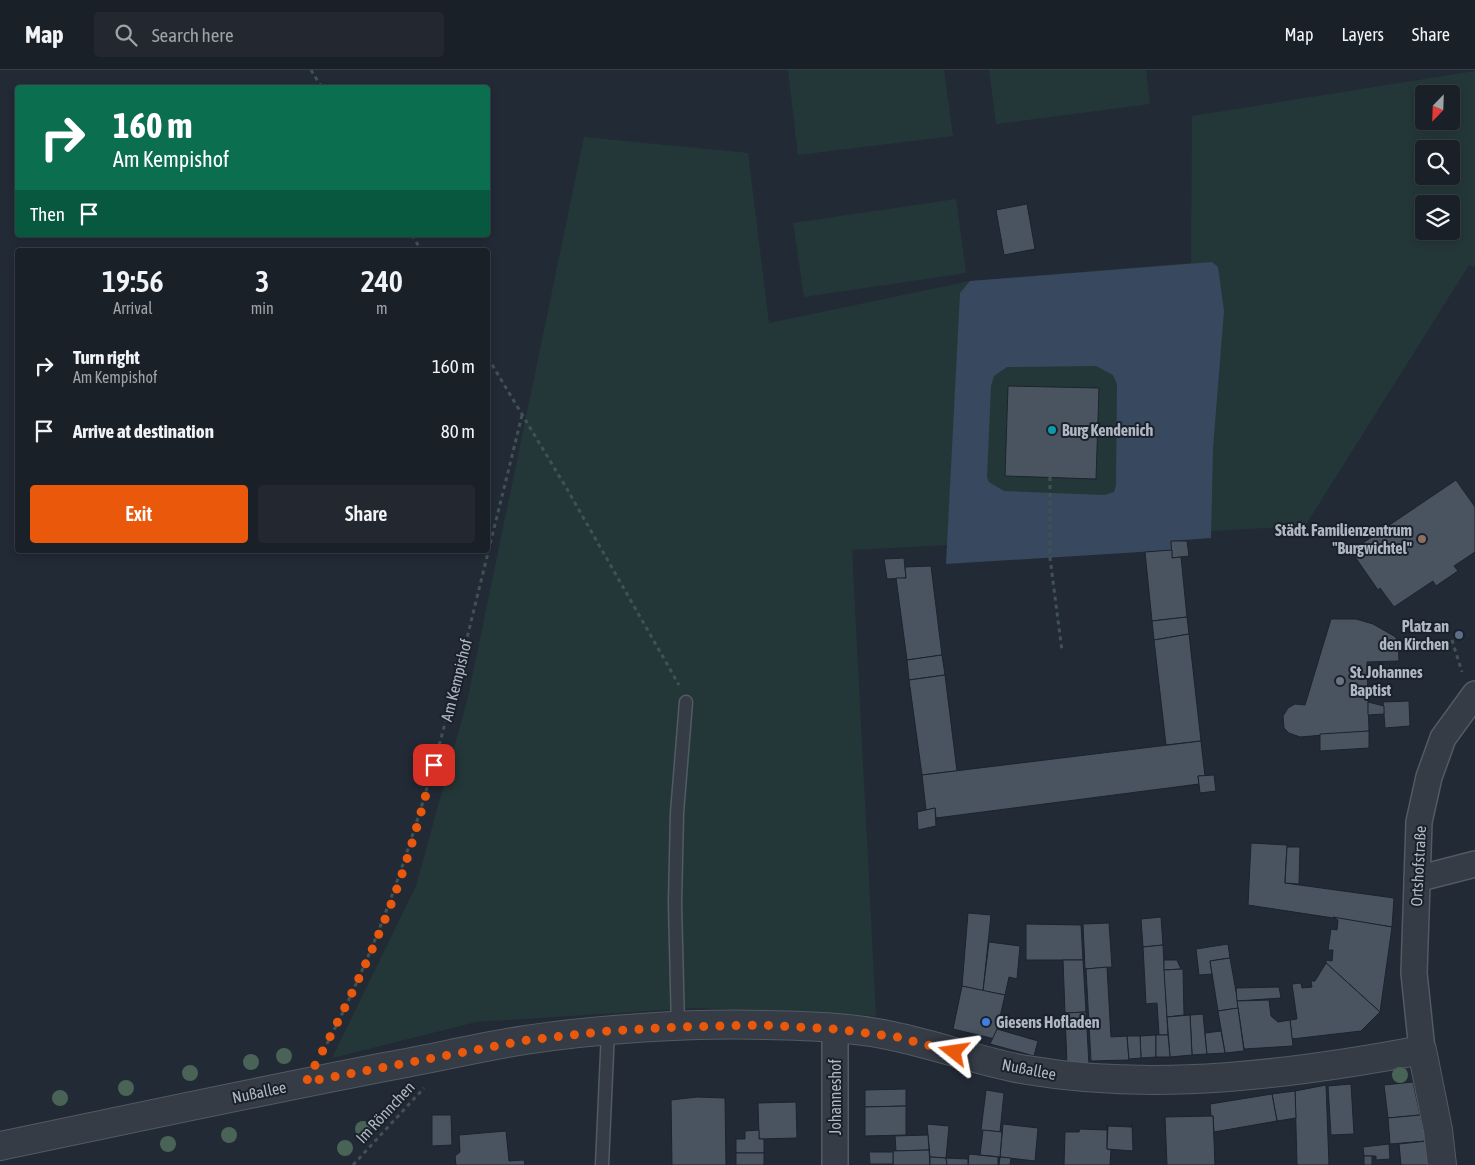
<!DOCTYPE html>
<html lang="en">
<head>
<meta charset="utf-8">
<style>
  body { margin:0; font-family:"Asap Condensed",sans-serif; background:#232830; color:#f1f3f6; height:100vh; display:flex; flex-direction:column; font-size:19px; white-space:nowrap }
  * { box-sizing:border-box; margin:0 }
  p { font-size:16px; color:#9fa3a8 }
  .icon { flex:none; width:28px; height:28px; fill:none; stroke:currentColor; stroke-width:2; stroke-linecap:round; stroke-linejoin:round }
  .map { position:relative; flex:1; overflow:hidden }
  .panel { position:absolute; left:15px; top:178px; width:475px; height:305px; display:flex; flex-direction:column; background:#1a2028; border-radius:5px; box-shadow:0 2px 8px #0003,0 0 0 1px #383e45 }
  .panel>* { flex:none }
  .guide { position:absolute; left:15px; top:15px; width:475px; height:152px; border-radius:5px; box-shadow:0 2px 8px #0003,0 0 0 1px #383e45; background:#0b6e4f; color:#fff; overflow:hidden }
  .needle { width:32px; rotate:203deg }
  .tools { position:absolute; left:1415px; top:15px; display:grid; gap:10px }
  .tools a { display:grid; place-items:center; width:45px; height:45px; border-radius:5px; background:#1a2028; box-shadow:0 2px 8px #0003,0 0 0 1px #383e45; font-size:25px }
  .pin { position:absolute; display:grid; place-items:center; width:42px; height:42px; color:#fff; margin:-21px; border-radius:10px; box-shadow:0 2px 8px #0006 }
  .me { position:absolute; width:55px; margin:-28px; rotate:285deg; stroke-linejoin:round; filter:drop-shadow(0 0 4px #0008) }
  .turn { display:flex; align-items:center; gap:18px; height:105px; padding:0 15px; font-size:22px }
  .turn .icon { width:65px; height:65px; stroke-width:2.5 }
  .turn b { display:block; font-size:35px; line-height:42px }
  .then { display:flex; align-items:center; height:48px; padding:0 15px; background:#0003; gap:10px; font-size:19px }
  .eta { display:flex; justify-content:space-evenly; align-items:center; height:85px; text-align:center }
  .eta b { font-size:30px; font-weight:600; line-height:35px }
  .button { display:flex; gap:10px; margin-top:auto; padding:10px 15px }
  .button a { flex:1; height:58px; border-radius:5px; background:#ea580c; color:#fff; font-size:20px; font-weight:600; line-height:58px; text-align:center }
  .button a+a { background:#232830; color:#f1f3f6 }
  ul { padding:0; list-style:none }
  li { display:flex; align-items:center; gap:15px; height:65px; padding:0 15px }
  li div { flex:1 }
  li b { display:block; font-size:19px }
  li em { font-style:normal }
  header { display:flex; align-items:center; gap:30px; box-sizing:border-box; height:70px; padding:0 25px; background:#1a2028; border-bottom:1px solid #383e45 }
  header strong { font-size:24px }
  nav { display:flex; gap:28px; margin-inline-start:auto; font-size:18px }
  .search { width:350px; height:45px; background:#232830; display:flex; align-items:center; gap:12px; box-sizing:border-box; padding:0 18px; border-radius:5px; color:#9fa3a8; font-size:19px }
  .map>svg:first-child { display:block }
  .green { fill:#243738; fill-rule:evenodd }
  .water { fill:#38485e; fill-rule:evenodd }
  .building { fill:#4a5461; stroke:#1c232d }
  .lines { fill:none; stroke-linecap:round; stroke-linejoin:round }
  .service-casing { stroke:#525a64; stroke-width:15 }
  .minor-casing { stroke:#525a64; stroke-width:28 }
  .tertiary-casing { stroke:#525a64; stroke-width:30 }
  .path { stroke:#415254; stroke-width:3; stroke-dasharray:4 4; stroke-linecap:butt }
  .service { stroke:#353c46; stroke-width:12 }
  .minor { stroke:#353c46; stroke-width:25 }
  .tertiary { stroke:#353c46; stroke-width:28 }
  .tree { fill:#496357 }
  .route { stroke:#ea580c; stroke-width:9; stroke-dasharray:0 16.2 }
  .culture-dot { fill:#0f9aa8; stroke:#1a212b; stroke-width:2 }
  .education-dot { fill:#8d6e63; stroke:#1a212b; stroke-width:2 }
  .service-dot { fill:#5c6f8a; stroke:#1a212b; stroke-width:2 }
  .worship-dot { fill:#6b7280; stroke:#1a212b; stroke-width:2 }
  .shop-dot { fill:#3f7fe0; stroke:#1a212b; stroke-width:2 }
  .labels { text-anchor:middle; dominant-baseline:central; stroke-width:4; stroke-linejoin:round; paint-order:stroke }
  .poi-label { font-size:16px; font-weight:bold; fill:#afb7c3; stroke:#1a212b; text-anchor:start }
  .street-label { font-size:16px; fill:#afb7c3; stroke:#1a212b }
</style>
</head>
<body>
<header>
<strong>Map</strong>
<div class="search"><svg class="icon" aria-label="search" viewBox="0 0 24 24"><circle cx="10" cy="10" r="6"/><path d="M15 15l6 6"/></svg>Search here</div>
<nav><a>Map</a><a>Layers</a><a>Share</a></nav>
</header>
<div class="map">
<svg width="1475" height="1095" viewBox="0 0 1475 1095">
  <rect width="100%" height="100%" fill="#222a36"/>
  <g class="green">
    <polygon points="788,0 944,0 953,66 798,85"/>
    <polygon points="989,0 1146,0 1150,34 996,54"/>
    <path d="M1475,1V197L1469,195L1305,456L852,480L876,946L694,938L476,952L332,988L416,816L468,627L584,67L748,83L769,253L970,211L1191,193L1192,46ZM1424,24H1451V51H1424ZM1424,79H1451V106H1424ZM1424,134H1451V161H1424Z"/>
    <polygon points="956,129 966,203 804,227 793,153"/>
  </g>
  <path class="water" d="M1212,192L1218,197L1224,241L1213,378L1211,468L1171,471L1172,480L946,494L960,223L970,211ZM1096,296L1113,305L1117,314L1116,415L1114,422L1104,425L1004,421L989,412L987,407L991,316L994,306L1007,297Z"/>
  <g class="building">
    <polygon points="1027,134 1035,179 1004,185 996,140"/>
    <polygon points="1008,316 1099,318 1096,409 1005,406"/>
    <polygon points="1456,410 1475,437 1475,482 1454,496 1458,501 1436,516 1433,511 1394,537 1380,518 1378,520 1351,481"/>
    <polygon points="1171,471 1187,471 1189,486 1172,488"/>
    <polygon points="1172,480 1172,488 1181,487 1187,547 1152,551 1145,482"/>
    <polygon points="904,488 906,508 887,509 884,489"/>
    <polygon points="931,496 942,585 907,590 896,508 906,508 905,497"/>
    <polygon points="1187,547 1189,564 1154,570 1152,551"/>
    <polygon points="1331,549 1356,549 1373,554 1394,566 1398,570 1399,591 1367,592 1369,661 1300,667 1289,663 1284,658 1283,646 1288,638 1295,634 1305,635"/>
    <polygon points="1189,564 1201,671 1166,675 1154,570"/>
    <polygon points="942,585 945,605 909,610 907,590"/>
    <polygon points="945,605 957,701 922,705 909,610"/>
    <polygon points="1409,631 1410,656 1385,658 1383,632"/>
    <polygon points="1368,632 1384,636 1384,644 1368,645"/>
    <polygon points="1369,661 1369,678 1320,681 1320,664"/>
    <polygon points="1201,671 1205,706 1198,706 1199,714 936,748 935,738 926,740 922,705"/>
    <polygon points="1214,705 1216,721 1200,723 1198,706"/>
    <polygon points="935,738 936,756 918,760 917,742"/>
    <polygon points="1251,773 1287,775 1285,813 1394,828 1392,857 1248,835"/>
    <polygon points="1287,777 1300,777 1299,814 1285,813"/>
    <polygon points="968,843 991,845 983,921 962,916"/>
    <polygon points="1161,847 1163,875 1143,877 1141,849"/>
    <polygon points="1333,847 1392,857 1380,942 1326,893 1326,890 1332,891 1333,880 1328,880 1331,859 1337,860 1338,850"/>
    <polygon points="1109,853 1112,897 1085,899 1083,854"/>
    <polygon points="1026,854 1081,855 1083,890 1026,890"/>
    <polygon points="989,872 1020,876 1017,909 1009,907 1005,925 983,921"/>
    <polygon points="1228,874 1230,888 1210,891 1212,904 1199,905 1196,879"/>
    <polygon points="1163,875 1168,965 1159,965 1157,933 1146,934 1143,877"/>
    <polygon points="1230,888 1239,938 1218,941 1210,891"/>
    <polygon points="1063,890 1083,890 1086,942 1065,943"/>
    <polygon points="1164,890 1177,890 1181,899 1164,900"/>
    <polygon points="1326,893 1380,942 1361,961 1292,969 1290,950 1297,949 1292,914 1301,913 1302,918 1312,917 1311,911 1315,911"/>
    <polygon points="1107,897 1111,967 1127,966 1129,990 1091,991 1086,899"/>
    <polygon points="1183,899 1184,945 1167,947 1164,900"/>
    <polygon points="962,916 1005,925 995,969 953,959"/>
    <polygon points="1279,917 1281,928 1237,931 1236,918"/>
    <polygon points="1269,930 1271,946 1278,952 1290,950 1293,976 1244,979 1237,931"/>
    <polygon points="1238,938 1244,981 1225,983 1218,941"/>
    <polygon points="1086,942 1089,995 1067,995 1065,943"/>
    <polygon points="1203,944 1207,984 1192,985 1190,945"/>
    <polygon points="1190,945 1192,985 1170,987 1167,947"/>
    <polygon points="997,959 1038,971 1034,986 990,974"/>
    <polygon points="1221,961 1225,983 1207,984 1205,963"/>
    <polygon points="1156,965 1156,987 1141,988 1140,966"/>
    <polygon points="1156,965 1168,965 1170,987 1156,987"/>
    <polygon points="1127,966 1140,966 1141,988 1129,989"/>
    <polygon points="1413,1012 1420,1045 1388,1048 1384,1015"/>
    <polygon points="1351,1014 1354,1064 1331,1065 1328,1016"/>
    <polygon points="1326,1015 1329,1095 1297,1095 1295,1021"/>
    <polygon points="906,1019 906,1036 865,1037 865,1020"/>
    <polygon points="986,1020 1004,1023 1000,1062 981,1060"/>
    <polygon points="1295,1021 1296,1048 1277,1051 1272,1024"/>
    <polygon points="1272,1024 1277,1051 1214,1062 1213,1046 1211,1046 1210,1034"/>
    <polygon points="697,1027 725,1028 726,1095 672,1095 671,1030"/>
    <polygon points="796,1032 797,1068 759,1069 758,1033"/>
    <polygon points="906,1036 906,1065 865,1066 865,1037"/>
    <polygon points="432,1045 451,1045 452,1075 432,1076"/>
    <polygon points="1420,1045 1426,1071 1390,1074 1388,1048"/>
    <polygon points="1213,1046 1215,1095 1167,1095 1165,1047"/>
    <polygon points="927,1054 949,1056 946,1088 930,1087"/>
    <polygon points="1003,1054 1038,1058 1035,1091 1000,1087"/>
    <polygon points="1107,1054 1107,1079 1111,1080 1110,1095 1064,1095 1065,1062 1079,1062 1080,1059 1107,1060"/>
    <polygon points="1132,1054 1133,1081 1107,1079 1108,1056 1132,1057"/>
    <polygon points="759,1060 759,1069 764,1069 764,1083 736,1083 736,1069 745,1069 745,1061"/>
    <polygon points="983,1060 1002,1062 1000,1087 980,1085"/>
    <polygon points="506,1061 509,1091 524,1090 525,1095 456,1095 455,1086 460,1082 459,1065"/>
    <polygon points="928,1065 929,1080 896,1081 895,1066"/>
    <polygon points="1427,1071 1429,1095 1401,1095 1399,1074"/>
    <polygon points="1389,1074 1390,1089 1376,1090 1376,1086 1364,1086 1363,1077"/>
    <polygon points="929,1080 930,1095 893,1095 893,1081"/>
    <polygon points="869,1082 893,1082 893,1094 870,1094"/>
    <rect x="736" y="1083" width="28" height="12"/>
    <polygon points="969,1084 998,1087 998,1095 968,1095"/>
    <rect x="1364" y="1086" width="8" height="9"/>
    <polygon points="930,1087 946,1088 947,1095 930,1095"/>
    <polygon points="1000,1087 1011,1088 1010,1095 999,1095"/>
    <polygon points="946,1088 968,1089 968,1095 947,1095"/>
  </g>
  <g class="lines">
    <g class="service-casing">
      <g id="service">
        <polyline points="678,957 675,833 677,743 686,632"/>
        <polyline points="602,1095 608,961"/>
      </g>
    </g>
    <g class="minor-casing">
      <g id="minor">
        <polyline points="1417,809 1475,794"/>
        <polyline points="1422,980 1414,903 1419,752 1429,707 1443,668 1475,624"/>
        <polyline points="835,1095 835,959"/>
      </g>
    </g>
    <g class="tertiary-casing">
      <path id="tertiary" d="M0,1076C130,1049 260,1021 390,996C435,988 480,977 525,970C599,959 689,953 764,955C809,956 857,957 901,968C943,977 984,993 1027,1000C1157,1022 1294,1004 1422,980L1438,1060L1442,1095"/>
    </g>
    <g class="path">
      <polyline points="311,0 322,18"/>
      <polyline points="412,165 421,180"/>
      <polyline points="488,288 567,419 679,615"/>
      <polyline points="1050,407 1050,488 1062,581"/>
      <polyline points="1452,570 1462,602"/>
      <path d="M323,981C393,851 431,712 467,568C485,494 504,419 522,345"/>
      <polyline points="353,1095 424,1018"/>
    </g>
    <use href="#service" class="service"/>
    <use href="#minor" class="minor"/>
    <use href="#tertiary" class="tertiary"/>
  </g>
  <g class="tree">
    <circle cx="284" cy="986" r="8"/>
    <circle cx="251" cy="992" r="8"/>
    <circle cx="190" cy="1003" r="8"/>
    <circle cx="1400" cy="1005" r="8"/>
    <circle cx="126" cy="1018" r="8"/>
    <circle cx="60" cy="1028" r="8"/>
    <circle cx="363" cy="1059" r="8"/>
    <circle cx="229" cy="1065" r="8"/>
    <circle cx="168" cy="1074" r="8"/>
    <circle cx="345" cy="1078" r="8"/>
  </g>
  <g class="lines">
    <path class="route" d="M434,695C421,743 408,791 390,837C366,897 337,955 306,1012L528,970L608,961L678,957L761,955L835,959L897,967L954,982"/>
  </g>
  <circle class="culture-dot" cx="1052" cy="360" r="5"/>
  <circle class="education-dot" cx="1422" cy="469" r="5"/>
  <circle class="service-dot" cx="1459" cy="565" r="5"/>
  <circle class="worship-dot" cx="1340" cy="611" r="5"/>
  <circle class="shop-dot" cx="986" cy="952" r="5"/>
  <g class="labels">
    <g class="poi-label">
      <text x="1062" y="360">Burg Kendenich</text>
      <text x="1412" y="460" text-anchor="end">Städt. Familienzentrum<tspan x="1412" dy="18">"Burgwichtel"</tspan></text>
      <text x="1449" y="556" text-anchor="end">Platz an<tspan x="1449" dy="18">den Kirchen</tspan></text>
      <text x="1350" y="602">St. Johannes<tspan x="1350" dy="18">Baptist</tspan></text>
      <text x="996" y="952">Giesens Hofladen</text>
    </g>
    <g class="street-label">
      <text transform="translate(456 610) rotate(-76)">Am Kempishof</text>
      <text transform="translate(1418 796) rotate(-87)">Ortshofstraße</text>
      <text transform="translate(1029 999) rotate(11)">Nußallee</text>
      <text transform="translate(259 1022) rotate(-12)">Nußallee</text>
      <text transform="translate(835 1027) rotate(-90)">Johanneshof</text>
      <text transform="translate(385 1042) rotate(-47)">Im Rönnchen</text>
    </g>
  </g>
</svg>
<div class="tools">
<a><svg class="needle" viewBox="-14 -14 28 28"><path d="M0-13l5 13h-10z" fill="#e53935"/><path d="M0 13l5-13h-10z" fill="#9fa3a8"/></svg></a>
<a><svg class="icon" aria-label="search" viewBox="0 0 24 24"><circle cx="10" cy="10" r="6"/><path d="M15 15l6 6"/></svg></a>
<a><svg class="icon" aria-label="layers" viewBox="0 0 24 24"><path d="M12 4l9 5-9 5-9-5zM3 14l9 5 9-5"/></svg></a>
</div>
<div class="pin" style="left:434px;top:695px;background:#d93025"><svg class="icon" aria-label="arrive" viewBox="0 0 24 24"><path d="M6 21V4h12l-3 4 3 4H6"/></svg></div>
<svg class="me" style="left:954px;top:982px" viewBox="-20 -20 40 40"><path d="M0-17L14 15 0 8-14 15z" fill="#ea580c" stroke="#fff" stroke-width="4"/></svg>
<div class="guide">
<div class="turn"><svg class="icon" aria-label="right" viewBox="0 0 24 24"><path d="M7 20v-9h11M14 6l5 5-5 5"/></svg><div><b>160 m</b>Am Kempishof</div></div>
<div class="then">Then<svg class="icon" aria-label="arrive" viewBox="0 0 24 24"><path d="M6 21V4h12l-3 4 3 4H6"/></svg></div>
</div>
<section class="panel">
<div class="eta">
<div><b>19:56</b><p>Arrival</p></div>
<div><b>3</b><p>min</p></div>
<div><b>240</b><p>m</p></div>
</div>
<ul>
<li><svg class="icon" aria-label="right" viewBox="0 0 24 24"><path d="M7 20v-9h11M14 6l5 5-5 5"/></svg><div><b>Turn right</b><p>Am Kempishof</p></div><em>160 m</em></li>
<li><svg class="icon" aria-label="arrive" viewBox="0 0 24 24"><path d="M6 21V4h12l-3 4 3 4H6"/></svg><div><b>Arrive at destination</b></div><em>80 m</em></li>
</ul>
<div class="button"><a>Exit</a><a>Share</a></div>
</section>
</div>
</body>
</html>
